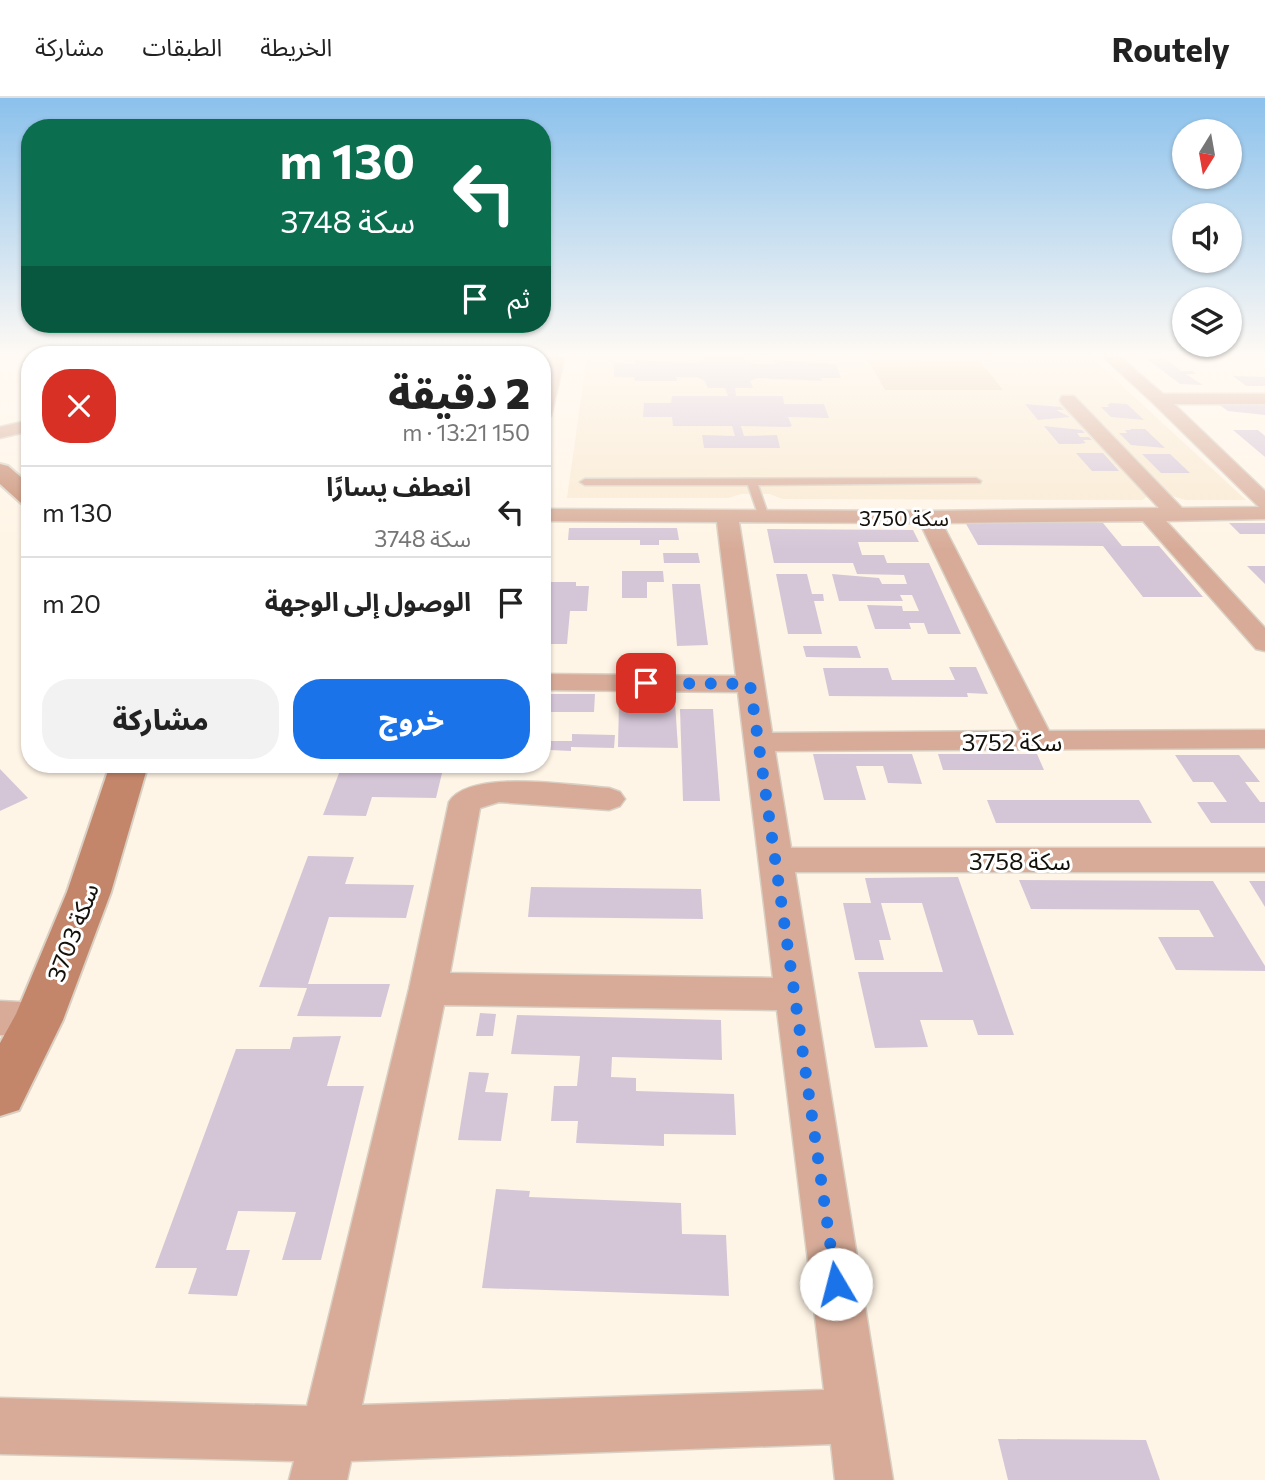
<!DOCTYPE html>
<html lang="ar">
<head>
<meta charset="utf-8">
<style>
  body { margin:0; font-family:Commissioner,"Noto Sans Arabic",sans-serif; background:#f2f2f2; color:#222; direction:rtl; height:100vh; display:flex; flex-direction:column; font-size:26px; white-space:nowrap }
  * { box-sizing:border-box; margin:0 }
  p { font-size:23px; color:#767676 }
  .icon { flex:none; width:38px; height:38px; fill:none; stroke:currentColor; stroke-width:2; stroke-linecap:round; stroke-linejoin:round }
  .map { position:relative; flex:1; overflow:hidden; direction:ltr }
  .panel { position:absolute; left:21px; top:248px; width:530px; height:427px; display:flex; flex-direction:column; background:#fff; border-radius:28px; box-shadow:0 2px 5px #0004; direction:rtl }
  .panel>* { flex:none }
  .top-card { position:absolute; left:21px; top:21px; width:530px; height:214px; border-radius:28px; box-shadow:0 2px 5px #0004; direction:rtl; background:#0b6e4f; color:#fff; overflow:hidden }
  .needle { width:46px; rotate:191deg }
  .controls { position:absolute; left:1172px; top:21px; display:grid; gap:14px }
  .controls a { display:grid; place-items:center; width:70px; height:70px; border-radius:50%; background:#fff; box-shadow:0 2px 5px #0004; font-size:35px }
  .pin { position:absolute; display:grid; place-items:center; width:60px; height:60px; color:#fff; margin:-30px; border-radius:14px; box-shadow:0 4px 10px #0006 }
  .me { position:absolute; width:77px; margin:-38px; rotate:352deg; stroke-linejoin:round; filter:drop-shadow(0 0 5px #0008) }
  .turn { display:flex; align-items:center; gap:24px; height:147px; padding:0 21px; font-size:32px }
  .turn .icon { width:91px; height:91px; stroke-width:2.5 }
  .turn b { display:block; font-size:49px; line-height:60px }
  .then { display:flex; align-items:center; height:66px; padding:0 21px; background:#0003; gap:14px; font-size:26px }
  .round { display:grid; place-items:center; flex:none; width:74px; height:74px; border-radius:28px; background:#f2f2f2 }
  .summary { display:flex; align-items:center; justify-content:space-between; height:119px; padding:0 21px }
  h1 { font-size:42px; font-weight:800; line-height:52px }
  .button { display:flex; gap:14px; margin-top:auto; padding:14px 21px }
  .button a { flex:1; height:80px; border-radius:28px; background:#1a73e8; color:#fff; font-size:28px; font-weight:800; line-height:80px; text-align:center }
  .button a+a { background:#f2f2f2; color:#222 }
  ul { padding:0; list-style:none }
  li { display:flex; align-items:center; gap:21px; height:91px; padding:0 21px; border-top:2px solid #e0e0e0 }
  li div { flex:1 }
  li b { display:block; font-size:26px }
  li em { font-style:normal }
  header { display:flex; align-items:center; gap:42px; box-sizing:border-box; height:98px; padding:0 35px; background:#fff; border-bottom:2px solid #e0e0e0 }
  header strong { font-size:33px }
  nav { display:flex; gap:38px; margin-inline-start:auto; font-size:24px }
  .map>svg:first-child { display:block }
  .built { fill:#f9e9d0 }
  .green { fill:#e7cda6 }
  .building { fill:#d5c6d7 }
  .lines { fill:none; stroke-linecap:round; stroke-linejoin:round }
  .lane-casing { stroke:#d9d0c3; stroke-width:3 }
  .street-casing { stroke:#d9d0c3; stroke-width:3 }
  .secondary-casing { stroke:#d9d0c3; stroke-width:4 }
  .lane { fill:#d7ab98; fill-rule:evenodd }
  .street { fill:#d7ab98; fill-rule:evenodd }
  .secondary { fill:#c4866a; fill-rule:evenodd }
  .route { stroke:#1a73e8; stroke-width:12; stroke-dasharray:0 21.6 }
  .labels { text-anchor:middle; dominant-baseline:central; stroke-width:6; stroke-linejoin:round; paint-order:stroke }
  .far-street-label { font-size:21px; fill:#14100a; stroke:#fff }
  .street-label { font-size:24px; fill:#14100a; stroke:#fff }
</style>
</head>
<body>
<header>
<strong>Routely</strong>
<nav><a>الخريطة</a><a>الطبقات</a><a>مشاركة</a></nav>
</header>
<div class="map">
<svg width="1265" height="1382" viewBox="0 0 1265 1382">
  <rect width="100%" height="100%" fill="#fff5e6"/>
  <polygon class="built" points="587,258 1090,258 1246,402 1186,402 1172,398 1148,398 1142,402 782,401 770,396 741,396 728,400 567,400"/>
  <polygon class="green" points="868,262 980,263 1003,292 885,292"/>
  <g class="building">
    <polygon points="704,258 744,258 746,263 757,266 776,266 774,262 836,266 841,280 820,280 823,283 758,280 750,283 753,290 735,290 736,298 783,298 784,306 824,306 829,320 788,319 792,328 789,329 741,328 744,338 777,337 780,350 704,350 702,337 735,338 732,328 673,328 672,319 643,319 644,305 671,305 672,298 728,298 725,290 708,290 705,283 697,279 676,279 677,283 635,283 634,279 614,279 614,265 636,266 634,262 695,265 705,262"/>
    <polygon points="1147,261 1166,261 1181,273 1193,273 1196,276 1186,276 1203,287 1180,286"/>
    <polygon points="1233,278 1265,279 1265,288 1246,288"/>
    <polygon points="1111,305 1127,306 1144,322 1111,319 1101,309 1109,309 1107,307"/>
    <polygon points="1025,306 1061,309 1064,312 1056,312 1070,319 1038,322"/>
    <polygon points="1218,306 1265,306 1265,317 1228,313"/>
    <polygon points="1044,328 1082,332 1085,335 1077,335 1080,339 1089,339 1092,342 1083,342 1086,345 1079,346 1059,346"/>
    <polygon points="1130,331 1145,331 1165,350 1131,347 1119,335 1127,335 1125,332 1131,332"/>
    <polygon points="1233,332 1258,332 1265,338 1265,359"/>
    <polygon points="1076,355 1103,355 1119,373 1092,373"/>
    <polygon points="1142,356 1170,356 1190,375 1161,375"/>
    <polygon points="965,424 1103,425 1122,448 1159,448 1203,499 1143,499 1103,448 978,447"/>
    <polygon points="1229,425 1265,425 1265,436 1240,436"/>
    <polygon points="569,430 677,430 679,442 659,442 659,447 640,447 640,442 568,442"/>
    <polygon points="767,431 913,432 919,444 858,444 862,457 884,457 887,465 929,465 961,536 928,536 924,525 909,525 911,531 875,531 867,507 902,508 903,513 919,513 912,497 900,497 903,503 839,503 832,476 879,480 882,486 907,486 904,477 857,476 853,465 774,465"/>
    <polygon points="663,455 698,455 700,465 664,465"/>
    <polygon points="1247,468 1265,468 1265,486"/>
    <polygon points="622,473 663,473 664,484 647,484 647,500 622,500"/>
    <polygon points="776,476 807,476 812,496 823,496 824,503 814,503 822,536 788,536"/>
    <polygon points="542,484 576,484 576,488 589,488 587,513 570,513 567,546 542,546"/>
    <polygon points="672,486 700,486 708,547 677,548"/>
    <polygon points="803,548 857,548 861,560 806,559"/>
    <polygon points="949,569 976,569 988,596 967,595 968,599 829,598 823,570 888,570 892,582 955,582"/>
    <polygon points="542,596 595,596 594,614 547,614 542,639"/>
    <polygon points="619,603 675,604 678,650 618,649"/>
    <polygon points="680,611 713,611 720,703 683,703"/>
    <polygon points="572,636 615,637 614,650 571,649 571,653 549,652 550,643 572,643"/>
    <polygon points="813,656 912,656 922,686 888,685 883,668 856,668 866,702 824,702"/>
    <polygon points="938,656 1037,656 1044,672 943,672"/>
    <polygon points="1175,657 1239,657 1260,684 1245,684 1260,704 1265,704 1265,725 1211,725 1197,704 1227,704 1213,684 1193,684"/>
    <polygon points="341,670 443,671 436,700 372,699 366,718 323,717"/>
    <polygon points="0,671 28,700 0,713"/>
    <polygon points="987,702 1139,702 1152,725 996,725"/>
    <polygon points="308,758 354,759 345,786 414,787 406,820 329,819 308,886 390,886 381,919 297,918 307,890 259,889"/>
    <polygon points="958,779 1014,937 978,937 973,922 920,922 928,949 875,950 858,874 943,874 922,805 881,805 891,842 879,842 884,862 855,862 843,805 871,805 865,780"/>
    <polygon points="1019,782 1213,783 1265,868 1265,873 1176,872 1158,839 1214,839 1199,812 1031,811"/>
    <polygon points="1249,783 1265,783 1265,809"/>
    <polygon points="531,789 701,791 703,821 528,819"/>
    <polygon points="480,915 496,916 493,938 476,938"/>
    <polygon points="517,917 721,922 722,962 612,959 611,979 636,980 636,993 734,996 736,1037 664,1036 664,1048 576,1045 578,1023 551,1023 554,988 577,988 580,958 511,956"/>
    <polygon points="341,938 327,988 364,988 321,1162 282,1162 296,1114 238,1113 226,1152 250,1152 237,1198 188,1196 197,1170 155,1170 236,951 290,951 293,939"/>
    <polygon points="469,974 489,975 485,994 508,995 501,1043 458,1042"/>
    <polygon points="496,1091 530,1093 529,1099 681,1105 682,1136 726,1137 729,1198 482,1190"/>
    <polygon points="998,1341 1146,1342 1160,1382 1008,1382"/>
  </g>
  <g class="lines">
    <g class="lane-casing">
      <polygon id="lane" points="976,380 981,383 980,385 758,387 769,419 764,422 759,419 748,387 585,387 580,384 585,381"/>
    </g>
    <g class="street-casing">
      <g id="street">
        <polygon points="549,258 565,258 551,318 542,323 542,283"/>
        <path d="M1102,258H1119L1163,296H1265V306H1174L1265,393V421L1166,423L1265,530V553L1256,551L1143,423L942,425L1049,633L1265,632V650L775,653L791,750H1265V774H795L893,1382H835L831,1346L351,1363L347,1382H289L294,1363L0,1356V1300L307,1308L409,891L449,704C470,670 573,688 609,690L620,694L625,701L620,708L609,712L499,704L480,710L450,875L773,880L738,594L542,592V576L736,578L717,424L542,423V411L928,413L1159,410L1062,306L1060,302L1062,298H1074L1182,410L1259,409L1153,305ZM739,424L920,425L1020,633L772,635ZM444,907L777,912L824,1292L362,1307Z"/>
        <polygon points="30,322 30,333 0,340 0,329"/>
        <polygon points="0,903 38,905 52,910 58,922 52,934 38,939 0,937"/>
      </g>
    </g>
    <g class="secondary-casing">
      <g id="secondary">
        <polygon points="0,366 8,368 30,387 30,408 21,405 0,386"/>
        <polygon points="110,667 148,667 111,794 63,922 19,1012 0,1018 0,945 16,916 67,794"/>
      </g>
    </g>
    <use href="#lane" class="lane"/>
    <use href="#street" class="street"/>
    <use href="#secondary" class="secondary"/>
  </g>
  <linearGradient id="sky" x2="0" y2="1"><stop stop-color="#8bc1ec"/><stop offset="0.57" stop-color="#fffaf4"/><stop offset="1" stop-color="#fffaf4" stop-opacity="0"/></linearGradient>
  <rect width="1265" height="452" fill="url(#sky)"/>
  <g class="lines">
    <polyline class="route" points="646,585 750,586 836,1186"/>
  </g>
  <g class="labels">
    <g class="far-street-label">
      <text x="904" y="419">سكة 3750</text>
    </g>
    <g class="street-label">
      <text x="1012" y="643">سكة 3752</text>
      <text x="1020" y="762">سكة 3758</text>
      <text transform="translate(72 834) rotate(-69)">سكة 3703</text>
    </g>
  </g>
</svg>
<div class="controls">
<a><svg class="needle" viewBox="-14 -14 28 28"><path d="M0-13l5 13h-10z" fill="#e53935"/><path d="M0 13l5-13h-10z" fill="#767676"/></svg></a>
<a><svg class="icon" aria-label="sound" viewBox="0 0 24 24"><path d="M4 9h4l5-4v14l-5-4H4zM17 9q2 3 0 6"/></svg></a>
<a><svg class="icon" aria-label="layers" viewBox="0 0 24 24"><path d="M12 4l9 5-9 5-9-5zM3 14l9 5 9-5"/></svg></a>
</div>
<div class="pin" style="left:646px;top:585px;background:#d93025"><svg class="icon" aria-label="arrive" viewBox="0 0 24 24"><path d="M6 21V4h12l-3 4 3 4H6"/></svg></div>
<svg class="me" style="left:836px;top:1186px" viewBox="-20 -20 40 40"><circle r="19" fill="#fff"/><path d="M0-13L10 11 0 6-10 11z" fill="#1a73e8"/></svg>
<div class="top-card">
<div class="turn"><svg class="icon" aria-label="left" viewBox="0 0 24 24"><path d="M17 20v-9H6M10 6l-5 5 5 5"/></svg><div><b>130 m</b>سكة 3748</div></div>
<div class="then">ثم<svg class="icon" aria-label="arrive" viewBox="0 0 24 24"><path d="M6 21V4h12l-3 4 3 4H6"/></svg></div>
</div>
<section class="panel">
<div class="summary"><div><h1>2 دقيقة</h1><p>150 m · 13:21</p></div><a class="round" style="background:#d93025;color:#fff"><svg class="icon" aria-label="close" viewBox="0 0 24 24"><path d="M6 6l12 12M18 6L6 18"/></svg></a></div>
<ul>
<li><svg class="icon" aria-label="left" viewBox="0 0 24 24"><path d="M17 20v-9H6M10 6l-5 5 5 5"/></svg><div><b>انعطف يسارًا</b><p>سكة 3748</p></div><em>130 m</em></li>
<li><svg class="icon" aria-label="arrive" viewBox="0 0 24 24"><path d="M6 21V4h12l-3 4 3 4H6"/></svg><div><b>الوصول إلى الوجهة</b></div><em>20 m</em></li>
</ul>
<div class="button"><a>خروج</a><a>مشاركة</a></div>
</section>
</div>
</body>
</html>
